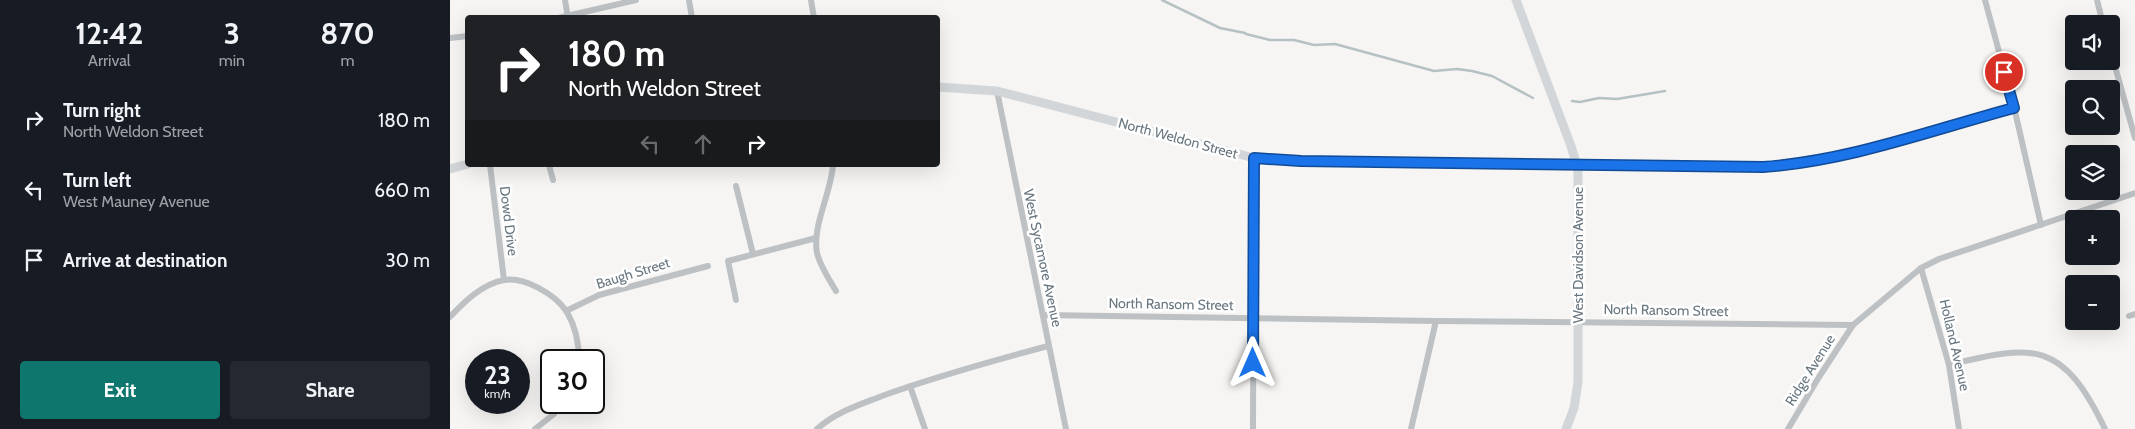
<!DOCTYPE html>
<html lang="en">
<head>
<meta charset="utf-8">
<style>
  body { margin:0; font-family:Cabin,sans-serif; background:#242831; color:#f1f3f6; height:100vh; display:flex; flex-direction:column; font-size:19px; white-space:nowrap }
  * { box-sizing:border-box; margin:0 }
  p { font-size:16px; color:#9ea1a6 }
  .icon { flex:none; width:28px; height:28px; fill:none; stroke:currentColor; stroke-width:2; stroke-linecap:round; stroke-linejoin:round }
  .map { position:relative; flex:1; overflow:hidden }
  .details { display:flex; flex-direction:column; background:#171b24; width:450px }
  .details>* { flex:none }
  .hud { position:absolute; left:15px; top:15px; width:475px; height:152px; border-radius:5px; box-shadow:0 5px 20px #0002; background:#202124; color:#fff; overflow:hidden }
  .buttons { position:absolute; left:1615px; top:15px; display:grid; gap:10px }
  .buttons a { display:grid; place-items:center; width:55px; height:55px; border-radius:5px; background:#171b24; box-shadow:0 5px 20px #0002; font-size:25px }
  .speed { position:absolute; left:15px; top:349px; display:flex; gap:10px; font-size:25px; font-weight:700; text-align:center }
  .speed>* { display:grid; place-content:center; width:65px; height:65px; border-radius:50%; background:#171b24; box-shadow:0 5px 20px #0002; line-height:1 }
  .speed small { font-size:12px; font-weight:400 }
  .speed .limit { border:2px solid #111; border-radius:8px; background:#fff; color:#111 }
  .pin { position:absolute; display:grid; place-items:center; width:42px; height:42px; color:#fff; margin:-21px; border:2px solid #fff; border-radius:50%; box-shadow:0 1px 5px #0007 }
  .me { position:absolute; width:55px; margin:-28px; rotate:0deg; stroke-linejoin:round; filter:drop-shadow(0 0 4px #0008) }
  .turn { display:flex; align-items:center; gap:18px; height:105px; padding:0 20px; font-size:22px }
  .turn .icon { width:65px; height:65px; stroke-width:2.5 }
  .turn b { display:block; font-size:35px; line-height:42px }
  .lanes { display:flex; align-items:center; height:48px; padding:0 20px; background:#0003; justify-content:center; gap:25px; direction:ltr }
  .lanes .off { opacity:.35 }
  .eta { display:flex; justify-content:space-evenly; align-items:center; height:85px; text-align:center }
  .eta b { font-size:30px; font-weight:700; line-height:35px }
  .action { display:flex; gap:10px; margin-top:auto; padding:10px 20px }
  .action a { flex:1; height:58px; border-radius:5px; background:#0f766e; color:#fff; font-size:20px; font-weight:700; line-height:58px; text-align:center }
  .action a+a { background:#242831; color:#f1f3f6 }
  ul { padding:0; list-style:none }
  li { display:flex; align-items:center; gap:15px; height:70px; padding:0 20px }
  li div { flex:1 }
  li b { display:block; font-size:19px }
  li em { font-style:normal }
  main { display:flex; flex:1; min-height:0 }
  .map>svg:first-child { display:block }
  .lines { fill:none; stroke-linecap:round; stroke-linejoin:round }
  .stream { stroke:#b6c1c4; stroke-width:2.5 }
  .street { stroke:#bdc1c4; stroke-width:6 }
  .secondary { stroke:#d2d6d9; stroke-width:9 }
  .route-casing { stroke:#114b97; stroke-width:12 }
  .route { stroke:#1a73e8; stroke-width:9 }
  .labels { text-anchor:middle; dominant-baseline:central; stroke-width:5; stroke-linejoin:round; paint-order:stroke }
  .street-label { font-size:14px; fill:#697780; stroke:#fff }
</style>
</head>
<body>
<main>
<section class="details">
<div class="eta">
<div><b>12:42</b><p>Arrival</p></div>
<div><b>3</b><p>min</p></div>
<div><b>870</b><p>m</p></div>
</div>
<ul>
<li><svg class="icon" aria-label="right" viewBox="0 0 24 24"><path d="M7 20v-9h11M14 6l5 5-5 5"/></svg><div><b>Turn right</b><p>North Weldon Street</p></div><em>180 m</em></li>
<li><svg class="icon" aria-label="left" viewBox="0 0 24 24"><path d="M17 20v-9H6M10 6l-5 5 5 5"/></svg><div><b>Turn left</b><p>West Mauney Avenue</p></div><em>660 m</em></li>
<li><svg class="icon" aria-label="arrive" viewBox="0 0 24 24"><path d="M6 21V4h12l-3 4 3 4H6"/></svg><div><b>Arrive at destination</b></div><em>30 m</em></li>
</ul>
<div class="action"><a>Exit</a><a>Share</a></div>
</section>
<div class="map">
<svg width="1685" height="429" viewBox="0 0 1685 429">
  <rect width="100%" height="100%" fill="#f6f5f3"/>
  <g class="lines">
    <g class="stream">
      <polyline points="712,0 770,28 795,33 796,34 820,40 844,40 864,45 885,44 984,71 1007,69 1022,71 1042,76 1083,98"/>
      <polyline points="1122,101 1130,102 1149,98 1167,99 1215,91"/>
    </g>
    <g class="street">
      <polyline points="115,0 118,18"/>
      <polyline points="239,0 242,18"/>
      <polyline points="361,0 364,18"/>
      <polyline points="1535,0 1564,107 1591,225"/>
      <polyline points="1647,0 1653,24"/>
      <polyline points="108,18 186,0"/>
      <polyline points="0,38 18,36"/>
      <polyline points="1661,52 1685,138"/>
      <polyline points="547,91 616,429"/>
      <polyline points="40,165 54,280"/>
      <polyline points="99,165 103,180"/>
      <path d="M383,165C381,194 362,225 367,253C370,266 379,279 386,291"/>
      <path d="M1127,165L1313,167C1399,161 1482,131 1564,107"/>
      <polyline points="286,186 303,254"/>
      <polyline points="1471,268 1499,365 1509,429"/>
      <polyline points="286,300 278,261 366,238"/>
      <polyline points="116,311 149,295 258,266"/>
      <polyline points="593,315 986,321 1403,325 1471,268 1489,259 1685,193"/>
      <polyline points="1679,316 1685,314"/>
      <path d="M0,317C14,302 32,284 54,280C75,277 105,294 117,312C125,326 129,344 129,360"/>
      <path d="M1499,365C1586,343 1613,342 1655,429"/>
      <polyline points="460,386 475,429"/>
      <polyline points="85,429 104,414 113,402"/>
      <path d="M367,429C386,412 409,405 432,396C487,376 542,361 598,346"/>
      <polyline points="803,429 804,158"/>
      <polyline points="961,429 986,321"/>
      <polyline points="1338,429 1369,377 1403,325"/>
    </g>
    <g class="secondary">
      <polyline points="1066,0 1121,146 1128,169 1128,382 1124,408 1116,429"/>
      <polyline points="488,87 547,91 804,158 851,161 1127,165"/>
      <polyline points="0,169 18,164"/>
    </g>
  </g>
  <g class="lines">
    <g class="route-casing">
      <path id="route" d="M803,363L804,158L851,161L1313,167C1399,161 1481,130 1564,108L1554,72"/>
    </g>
    <use href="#route" class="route"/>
  </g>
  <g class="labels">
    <g class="street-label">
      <text transform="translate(728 138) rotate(15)">North Weldon Street</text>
      <text transform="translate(59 221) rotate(83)">Dowd Drive</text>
      <text transform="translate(1128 255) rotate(-90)">West Davidson Avenue</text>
      <text transform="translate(593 258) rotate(78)">West Sycamore Avenue</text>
      <text transform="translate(183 273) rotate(-17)">Baugh Street</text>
      <text transform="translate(721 304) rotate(1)">North Ransom Street</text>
      <text transform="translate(1216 310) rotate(1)">North Ransom Street</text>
      <text transform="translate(1505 345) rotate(77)">Holland Avenue</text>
      <text transform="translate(1360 370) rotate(-58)">Ridge Avenue</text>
    </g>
  </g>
</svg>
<div class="buttons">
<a><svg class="icon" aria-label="sound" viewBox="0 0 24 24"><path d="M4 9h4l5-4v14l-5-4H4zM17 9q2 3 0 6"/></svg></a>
<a><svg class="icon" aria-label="search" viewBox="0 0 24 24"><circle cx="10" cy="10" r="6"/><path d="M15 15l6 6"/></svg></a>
<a><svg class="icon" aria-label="layers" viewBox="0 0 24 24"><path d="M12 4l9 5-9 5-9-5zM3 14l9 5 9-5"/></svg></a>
<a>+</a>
<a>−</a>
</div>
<div class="speed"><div>23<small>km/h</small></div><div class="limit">30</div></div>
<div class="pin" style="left:1554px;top:72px;background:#d93025"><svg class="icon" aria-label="arrive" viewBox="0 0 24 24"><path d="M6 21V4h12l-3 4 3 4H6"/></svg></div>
<svg class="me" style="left:803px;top:363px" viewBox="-20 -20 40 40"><path d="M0-17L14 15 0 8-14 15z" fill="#1a73e8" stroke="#fff" stroke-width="4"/></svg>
<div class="hud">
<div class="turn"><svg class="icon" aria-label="right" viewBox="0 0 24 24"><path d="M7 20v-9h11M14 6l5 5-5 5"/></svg><div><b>180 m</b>North Weldon Street</div></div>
<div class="lanes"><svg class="icon off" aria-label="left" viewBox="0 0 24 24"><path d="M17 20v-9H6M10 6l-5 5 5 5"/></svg><svg class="icon off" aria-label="ahead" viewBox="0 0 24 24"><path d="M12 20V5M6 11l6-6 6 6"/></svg><svg class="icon" aria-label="right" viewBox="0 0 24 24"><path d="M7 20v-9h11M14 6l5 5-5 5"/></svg></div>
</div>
</div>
</main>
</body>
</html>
